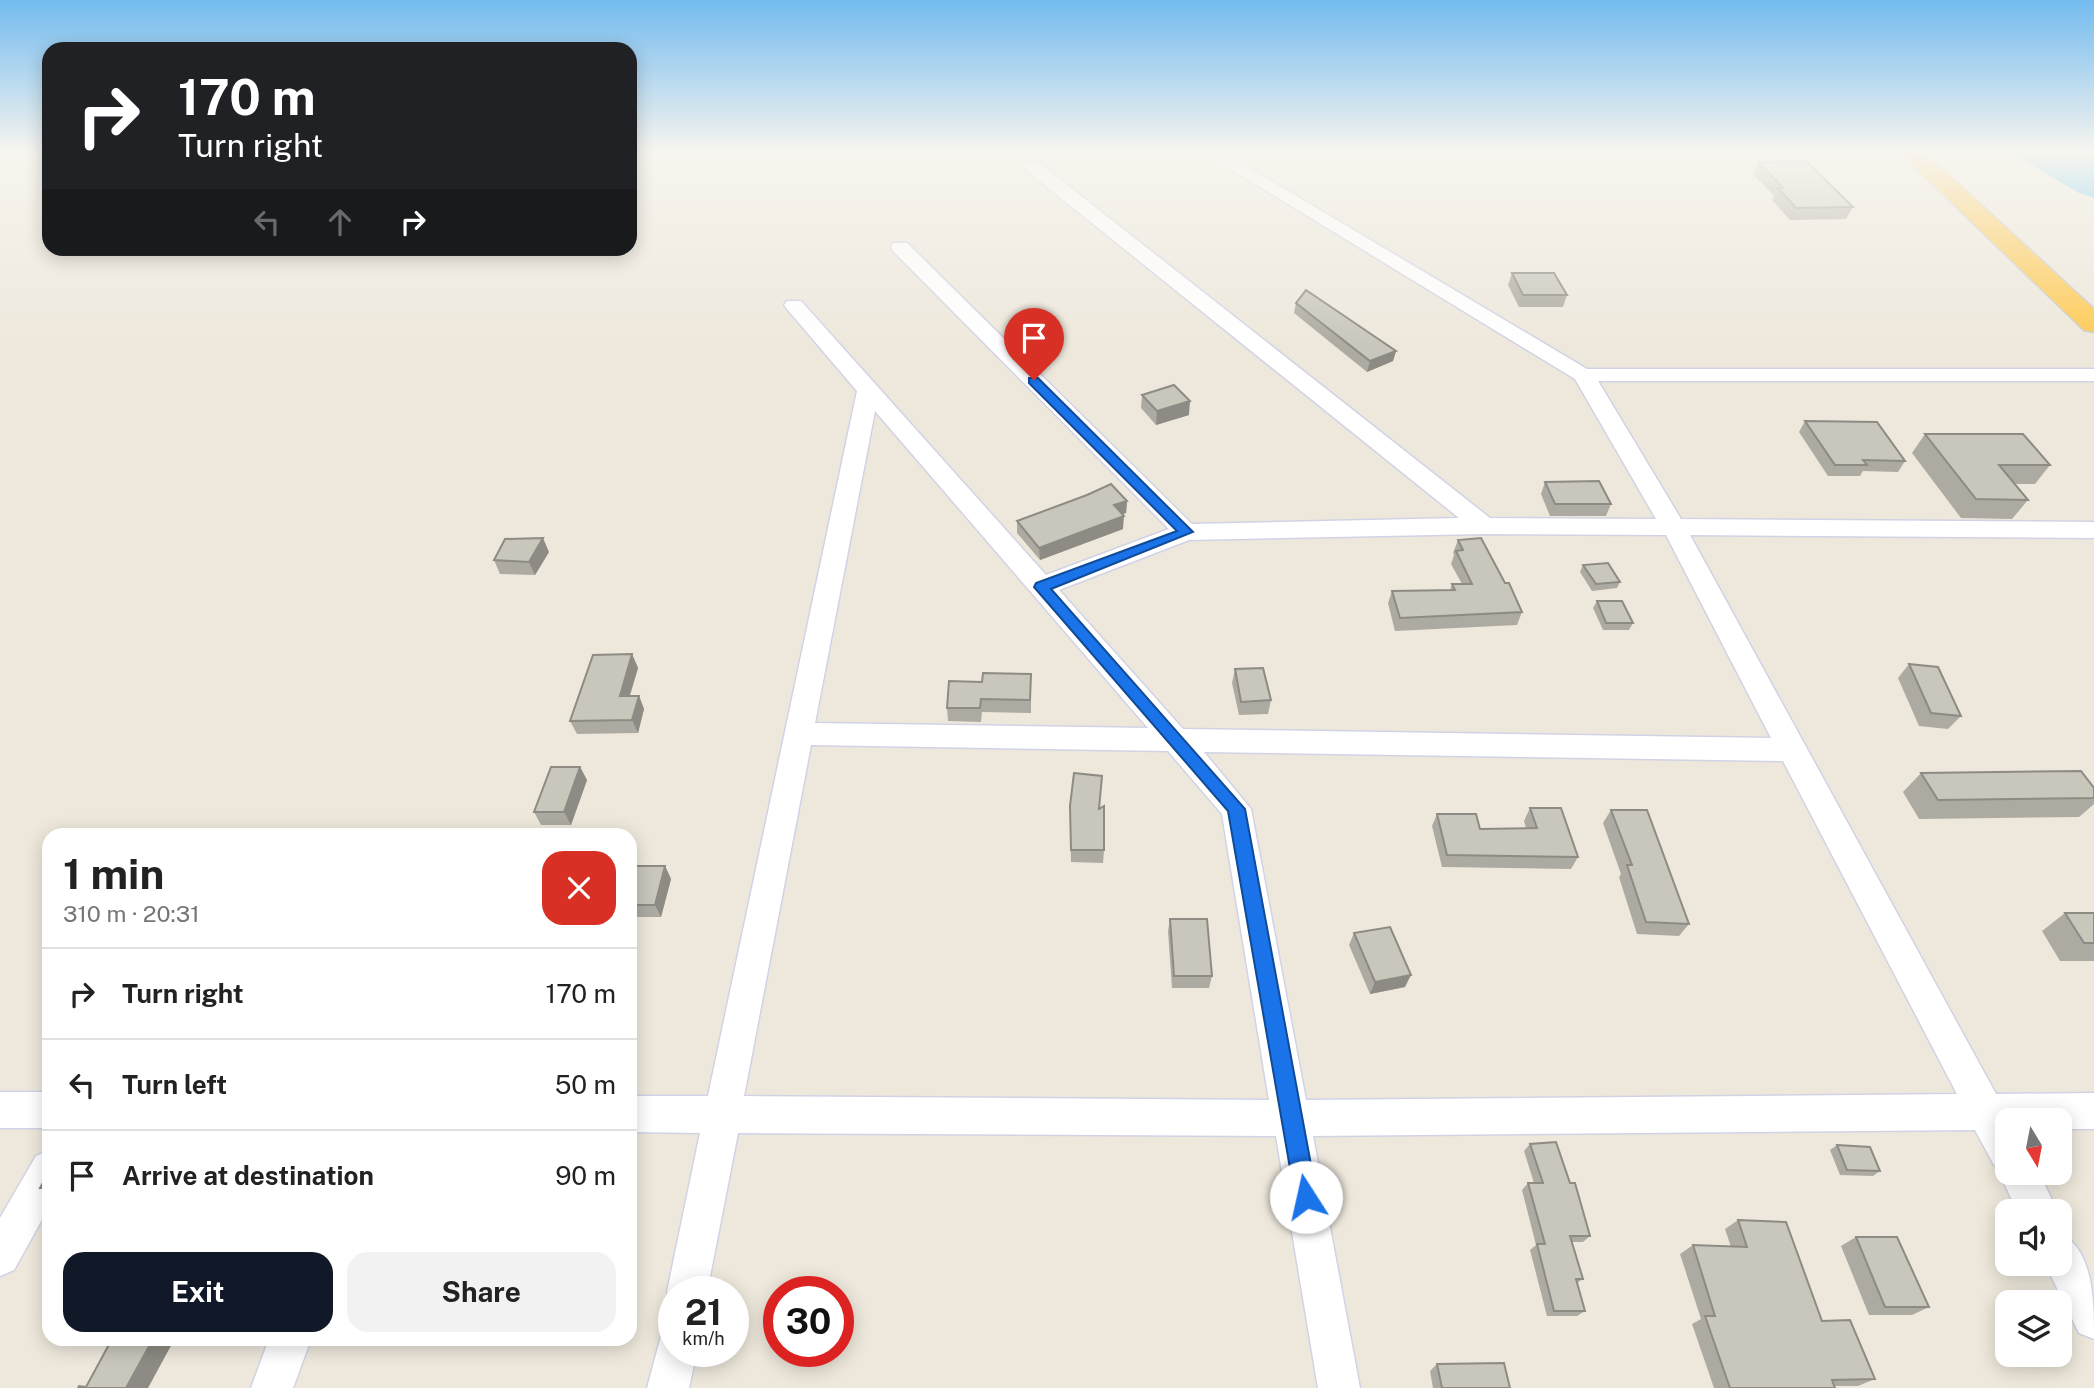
<!DOCTYPE html>
<html lang="en">
<head>
<meta charset="utf-8">
<style>
  body { margin:0; font-family:"Public Sans",sans-serif; background:#f2f2f2; color:#222; height:100vh; display:flex; flex-direction:column; font-size:26px; white-space:nowrap }
  * { box-sizing:border-box; margin:0 }
  p { font-size:23px; color:#767676 }
  .icon { flex:none; width:38px; height:38px; fill:none; stroke:currentColor; stroke-width:2; stroke-linecap:round; stroke-linejoin:round }
  .map { position:relative; flex:1; overflow:hidden }
  .panel { position:absolute; left:42px; top:828px; width:595px; height:518px; display:flex; flex-direction:column; background:#fff; border-radius:21px; box-shadow:0 4px 18px #0003 }
  .panel>* { flex:none }
  .top-card { position:absolute; left:42px; top:42px; width:595px; height:214px; border-radius:21px; box-shadow:0 4px 18px #0003; background:#202124; color:#fff; overflow:hidden }
  .needle { width:46px; rotate:170deg }
  .buttons { position:absolute; left:1995px; top:1108px; display:grid; gap:14px }
  .buttons a { display:grid; place-items:center; width:77px; height:77px; border-radius:14px; background:#fff; box-shadow:0 4px 18px #0003; font-size:35px }
  .speed { position:absolute; left:658px; top:1276px; display:flex; gap:14px; font-size:35px; font-weight:700; text-align:center }
  .speed>* { display:grid; place-content:center; width:91px; height:91px; border-radius:50%; background:#fff; box-shadow:0 4px 18px #0003; line-height:1 }
  .speed small { font-size:18px; font-weight:400 }
  .speed .limit { border:10px solid #d22; background:#fff; color:#111 }
  .pin { position:absolute; display:grid; place-items:center; width:60px; height:60px; color:#fff; margin:-72px -30px; border-radius:50% 50% 50% 0; rotate:-45deg; box-shadow:0 0 7px #0007 }
  .pin .icon { rotate:45deg }
  .me { position:absolute; width:77px; margin:-38px; rotate:350deg; stroke-linejoin:round; filter:drop-shadow(0 0 5px #0008) }
  .turn { display:flex; align-items:center; gap:24px; height:147px; padding:0 21px; font-size:32px }
  .turn .icon { width:91px; height:91px; stroke-width:2.5 }
  .turn b { display:block; font-size:49px; line-height:60px }
  .lanes { display:flex; align-items:center; height:66px; padding:0 21px; background:#0003; justify-content:center; gap:35px; direction:ltr }
  .lanes .off { opacity:.35 }
  .round { display:grid; place-items:center; flex:none; width:74px; height:74px; border-radius:21px; background:#f2f2f2 }
  .head { display:flex; align-items:center; justify-content:space-between; height:119px; padding:0 21px }
  h1 { font-size:42px; font-weight:700; line-height:52px }
  .cta { display:flex; gap:14px; margin-top:auto; padding:14px 21px }
  .cta a { flex:1; height:80px; border-radius:21px; background:#111827; color:#fff; font-size:28px; font-weight:700; line-height:80px; text-align:center }
  .cta a+a { background:#f2f2f2; color:#222 }
  ul { padding:0; list-style:none }
  li { display:flex; align-items:center; gap:21px; height:91px; padding:0 21px; border-top:2px solid #e0e0e0 }
  li div { flex:1 }
  li b { display:block; font-size:26px }
  li em { font-style:normal }
  .map>svg:first-child { display:block }
  .water { fill:#65c5fa }
  .lines { fill:none; stroke-linecap:round; stroke-linejoin:round }
  .minor-casing { stroke:#d1d3e5; stroke-width:3 }
  .trunk-casing { stroke:#ccc; stroke-width:3 }
  .minor { fill:#fff; fill-rule:evenodd }
  .trunk { fill:#feca54; fill-rule:evenodd }
  .wall { fill:#adaaa1 }
  .shaded-wall { fill:#8d8b83 }
  .building { fill:#c9c6bb; stroke:#8d8b83; stroke-width:2 }
  .route { fill:#1a73e8; stroke:#114b97; stroke-width:2 }
</style>
</head>
<body>
<div class="map">
<svg width="2094" height="1388" viewBox="0 0 2094 1388">
  <rect width="100%" height="100%" fill="#eee8dc"/>
  <polygon class="water" points="2008,151 2094,151 2094,198 2079,193"/>
  <g class="lines">
    <g class="minor-casing">
      <g id="minor">
        <path d="M1201,151H1221L1587,369H2094V381H1598L1681,519L2094,522V538L1690,535L1996,1094L2094,1093V1129H2060V1120H2007V1172H2039L2057,1211H2017L1999,1172L2001,1168L1994,1165L1975,1130L1313,1136L1360,1388H1318L1276,1136L738,1133L707,1292H674L673,1306L667,1292L700,1133L630,1132V1096H708L857,391L787,309L784,305L787,301H801L1046,575L1169,529L893,251L891,247L893,243H907L1192,524L1459,518L1026,170L1024,166L1026,162H1038L1490,518L1656,519L1575,379ZM875,411L1148,728L815,723ZM1484,534L1666,535L1771,738L1183,729L1059,590L1189,540ZM811,745L1168,751L1222,814L1269,1100L744,1096ZM1204,752L1783,761L1957,1094L1306,1100L1251,809Z"/>
        <rect x="0" y="1092" width="49" height="36"/>
        <polygon points="49,1150 49,1207 14,1270 0,1276 0,1218 36,1156"/>
        <path d="M2060,1233C2094,1250 2094,1302 2094,1339L2079,1333L2045,1264H2060Z"/>
        <polygon points="674,1331 674,1351 697,1351 689,1388 647,1388 661,1336"/>
        <polygon points="269,1339 311,1339 293,1388 251,1388"/>
      </g>
    </g>
    <g class="trunk-casing">
      <polygon id="trunk" points="1898,151 1923,151 2094,309 2094,332 2084,330"/>
    </g>
    <use href="#minor" class="minor"/>
    <use href="#trunk" class="trunk"/>
  </g>
  <g class="wall">
    <polygon points="1759,162 1853,207 1846,219 1790,220 1772,200 1774,196 1753,174"/>
    <polygon points="1512,273 1567,295 1563,307 1519,307 1508,285"/>
    <polygon points="1296,303 1396,351 1393,361 1367,372 1294,313"/>
    <polygon points="1142,395 1189,415 1156,425 1141,408"/>
    <polygon points="1805,421 1905,461 1898,472 1863,471 1860,476 1828,476 1799,432"/>
    <polygon points="1925,434 2050,465 2035,484 2015,484 2028,500 2012,519 1961,518 1912,453"/>
    <polygon points="1545,482 1611,504 1606,516 1550,516 1541,494"/>
    <polygon points="1127,501 1126,513 1122,514 1123,529 1040,560 1017,533 1017,521"/>
    <polygon points="1458,540 1505,583 1522,612 1517,625 1395,631 1388,603 1392,591 1450,590 1452,584 1462,584 1451,564 1454,555 1453,553"/>
    <polygon points="549,552 535,575 500,574 494,560"/>
    <polygon points="1583,565 1620,582 1617,588 1592,591 1580,572"/>
    <polygon points="1597,601 1633,623 1629,630 1603,630 1593,608"/>
    <polygon points="632,654 638,668 630,696 639,696 644,709 638,733 577,734 570,721"/>
    <polygon points="1909,664 1961,716 1948,729 1919,726 1898,678"/>
    <polygon points="1235,669 1271,700 1268,714 1239,715 1232,683"/>
    <polygon points="1031,674 1031,713 982,712 981,722 948,721 947,708"/>
    <polygon points="580,767 587,780 571,825 541,825 534,812"/>
    <polygon points="1921,773 2094,788 2094,804 2079,817 1919,819 1903,792"/>
    <polygon points="1070,806 1100,808 1104,850 1103,863 1071,862"/>
    <polygon points="1530,808 1578,857 1571,869 1442,867 1432,826 1437,814 1480,829 1526,828 1524,821"/>
    <polygon points="1611,810 1689,924 1679,936 1637,934 1619,877 1621,874 1603,823"/>
    <polygon points="665,866 671,879 661,917 630,917 630,873"/>
    <polygon points="2065,913 2094,913 2094,961 2060,961 2042,931"/>
    <polygon points="1170,919 1212,976 1209,988 1172,988 1168,931"/>
    <polygon points="1354,933 1405,987 1370,994 1349,945"/>
    <polygon points="1530,1144 1570,1183 1590,1236 1583,1242 1572,1242 1583,1279 1577,1283 1585,1311 1577,1316 1547,1316 1530,1250 1536,1245 1522,1190 1528,1183 1534,1183 1524,1151"/>
    <polygon points="1837,1145 1880,1171 1873,1176 1840,1175 1830,1150"/>
    <polygon points="49,1172 49,1193 40,1188"/>
    <polygon points="1738,1220 1822,1321 1875,1379 1858,1386 1834,1386 1835,1388 1714,1388 1692,1324 1701,1319 1680,1254 1693,1245 1731,1247 1725,1229"/>
    <polygon points="1856,1237 1929,1307 1912,1315 1869,1315 1841,1246"/>
    <polygon points="1437,1364 1510,1388 1433,1388 1430,1371"/>
  </g>
  <g class="shaded-wall">
    <polygon points="1396,351 1393,361 1367,372 1370,361"/>
    <polygon points="1190,401 1189,415 1156,425 1157,411"/>
    <polygon points="1127,501 1126,513 1113,518 1114,505"/>
    <polygon points="1124,516 1123,529 1040,560 1039,548"/>
    <polygon points="543,538 549,552 535,575 529,562"/>
    <polygon points="632,654 638,668 625,710 620,696"/>
    <polygon points="639,696 644,709 638,733 632,720"/>
    <polygon points="580,767 587,780 571,825 564,812"/>
    <polygon points="665,866 671,879 661,917 655,905"/>
    <polygon points="1411,975 1405,987 1370,994 1375,982"/>
    <polygon points="153,1339 165,1339 173,1342 148,1388 126,1388"/>
  </g>
  <g class="building">
    <polygon points="1806,161 1853,207 1796,208 1778,188 1783,188 1759,162"/>
    <polygon points="1512,273 1554,273 1567,295 1523,295"/>
    <polygon points="1306,290 1396,351 1370,361 1296,303"/>
    <polygon points="1174,385 1190,401 1157,411 1142,395"/>
    <polygon points="1805,421 1877,422 1905,461 1863,460 1867,465 1835,465"/>
    <polygon points="1925,434 2023,434 2050,465 1999,465 2028,500 1976,499"/>
    <polygon points="1599,481 1611,504 1555,504 1545,482"/>
    <polygon points="1111,484 1127,501 1114,505 1124,516 1039,548 1017,521 1087,495"/>
    <polygon points="543,538 529,562 494,560 505,539"/>
    <polygon points="1481,538 1505,583 1509,583 1522,612 1400,618 1392,591 1455,590 1452,584 1472,584 1456,551 1463,550 1458,540"/>
    <polygon points="1608,563 1620,582 1596,584 1583,565"/>
    <polygon points="1597,601 1622,601 1633,623 1606,623"/>
    <polygon points="632,654 620,696 639,696 632,720 570,721 593,655"/>
    <polygon points="1909,664 1938,667 1961,716 1931,713"/>
    <polygon points="1263,668 1271,700 1241,702 1235,669"/>
    <polygon points="983,673 1031,674 1030,700 981,699 980,708 947,708 949,681 982,682"/>
    <polygon points="551,767 580,767 564,812 534,812"/>
    <polygon points="2081,771 2094,788 2094,798 1938,800 1921,773"/>
    <polygon points="1074,773 1102,776 1099,809 1104,806 1104,850 1071,850 1070,806"/>
    <polygon points="1530,808 1561,808 1578,857 1447,855 1437,814 1476,814 1480,829 1537,828"/>
    <polygon points="1611,810 1647,810 1689,924 1646,922 1627,865 1632,865"/>
    <polygon points="631,866 665,866 655,905 630,905 630,873"/>
    <polygon points="2065,913 2094,913 2094,943 2084,943"/>
    <polygon points="1170,919 1207,919 1212,976 1174,976"/>
    <polygon points="1390,927 1411,975 1375,982 1354,933"/>
    <polygon points="1556,1142 1570,1183 1575,1183 1590,1236 1570,1236 1583,1279 1576,1279 1585,1311 1554,1311 1537,1244 1545,1244 1528,1183 1543,1183 1530,1144"/>
    <polygon points="1837,1145 1870,1147 1880,1171 1847,1170"/>
    <polygon points="49,1172 49,1188 40,1188"/>
    <polygon points="1738,1220 1786,1222 1822,1321 1850,1320 1875,1379 1832,1380 1835,1388 1730,1388 1705,1316 1715,1316 1693,1245 1747,1247"/>
    <polygon points="1856,1237 1897,1237 1929,1307 1885,1307"/>
    <polygon points="112,1339 153,1339 126,1388 78,1388 79,1386 86,1387"/>
    <polygon points="1504,1363 1510,1388 1442,1388 1437,1364"/>
  </g>
  <linearGradient id="sky" x2="0" y2="1"><stop stop-color="#73bbef"/><stop offset="0.44" stop-color="#f7f5ef"/><stop offset="1" stop-color="#f7f5ef" stop-opacity="0"/></linearGradient>
  <rect width="2094" height="346" fill="url(#sky)"/>
  <polygon class="route" points="1029,378 1038,378 1193,532 1051,589 1245,809 1317,1197 1314,1205 1306,1208 1298,1205 1295,1197 1228,811 1034,587 1036,583 1177,531 1029,383"/>
</svg>
<div class="buttons">
<a><svg class="needle" viewBox="-14 -14 28 28"><path d="M0-13l5 13h-10z" fill="#e53935"/><path d="M0 13l5-13h-10z" fill="#767676"/></svg></a>
<a><svg class="icon" aria-label="sound" viewBox="0 0 24 24"><path d="M4 9h4l5-4v14l-5-4H4zM17 9q2 3 0 6"/></svg></a>
<a><svg class="icon" aria-label="layers" viewBox="0 0 24 24"><path d="M12 4l9 5-9 5-9-5zM3 14l9 5 9-5"/></svg></a>
</div>
<div class="speed"><div>21<small>km/h</small></div><div class="limit">30</div></div>
<div class="pin" style="left:1034px;top:380px;background:#d93025"><svg class="icon" aria-label="arrive" viewBox="0 0 24 24"><path d="M6 21V4h12l-3 4 3 4H6"/></svg></div>
<svg class="me" style="left:1306px;top:1197px" viewBox="-20 -20 40 40"><circle r="19" fill="#fff"/><path d="M0-13L10 11 0 6-10 11z" fill="#1a73e8"/></svg>
<div class="top-card">
<div class="turn"><svg class="icon" aria-label="right" viewBox="0 0 24 24"><path d="M7 20v-9h11M14 6l5 5-5 5"/></svg><div><b>170 m</b>Turn right</div></div>
<div class="lanes"><svg class="icon off" aria-label="left" viewBox="0 0 24 24"><path d="M17 20v-9H6M10 6l-5 5 5 5"/></svg><svg class="icon off" aria-label="ahead" viewBox="0 0 24 24"><path d="M12 20V5M6 11l6-6 6 6"/></svg><svg class="icon" aria-label="right" viewBox="0 0 24 24"><path d="M7 20v-9h11M14 6l5 5-5 5"/></svg></div>
</div>
<section class="panel">
<div class="head"><div><h1>1 min</h1><p>310 m · 20:31</p></div><a class="round" style="background:#d93025;color:#fff"><svg class="icon" aria-label="close" viewBox="0 0 24 24"><path d="M6 6l12 12M18 6L6 18"/></svg></a></div>
<ul>
<li><svg class="icon" aria-label="right" viewBox="0 0 24 24"><path d="M7 20v-9h11M14 6l5 5-5 5"/></svg><div><b>Turn right</b></div><em>170 m</em></li>
<li><svg class="icon" aria-label="left" viewBox="0 0 24 24"><path d="M17 20v-9H6M10 6l-5 5 5 5"/></svg><div><b>Turn left</b></div><em>50 m</em></li>
<li><svg class="icon" aria-label="arrive" viewBox="0 0 24 24"><path d="M6 21V4h12l-3 4 3 4H6"/></svg><div><b>Arrive at destination</b></div><em>90 m</em></li>
</ul>
<div class="cta"><a>Exit</a><a>Share</a></div>
</section>
</div>
</body>
</html>
